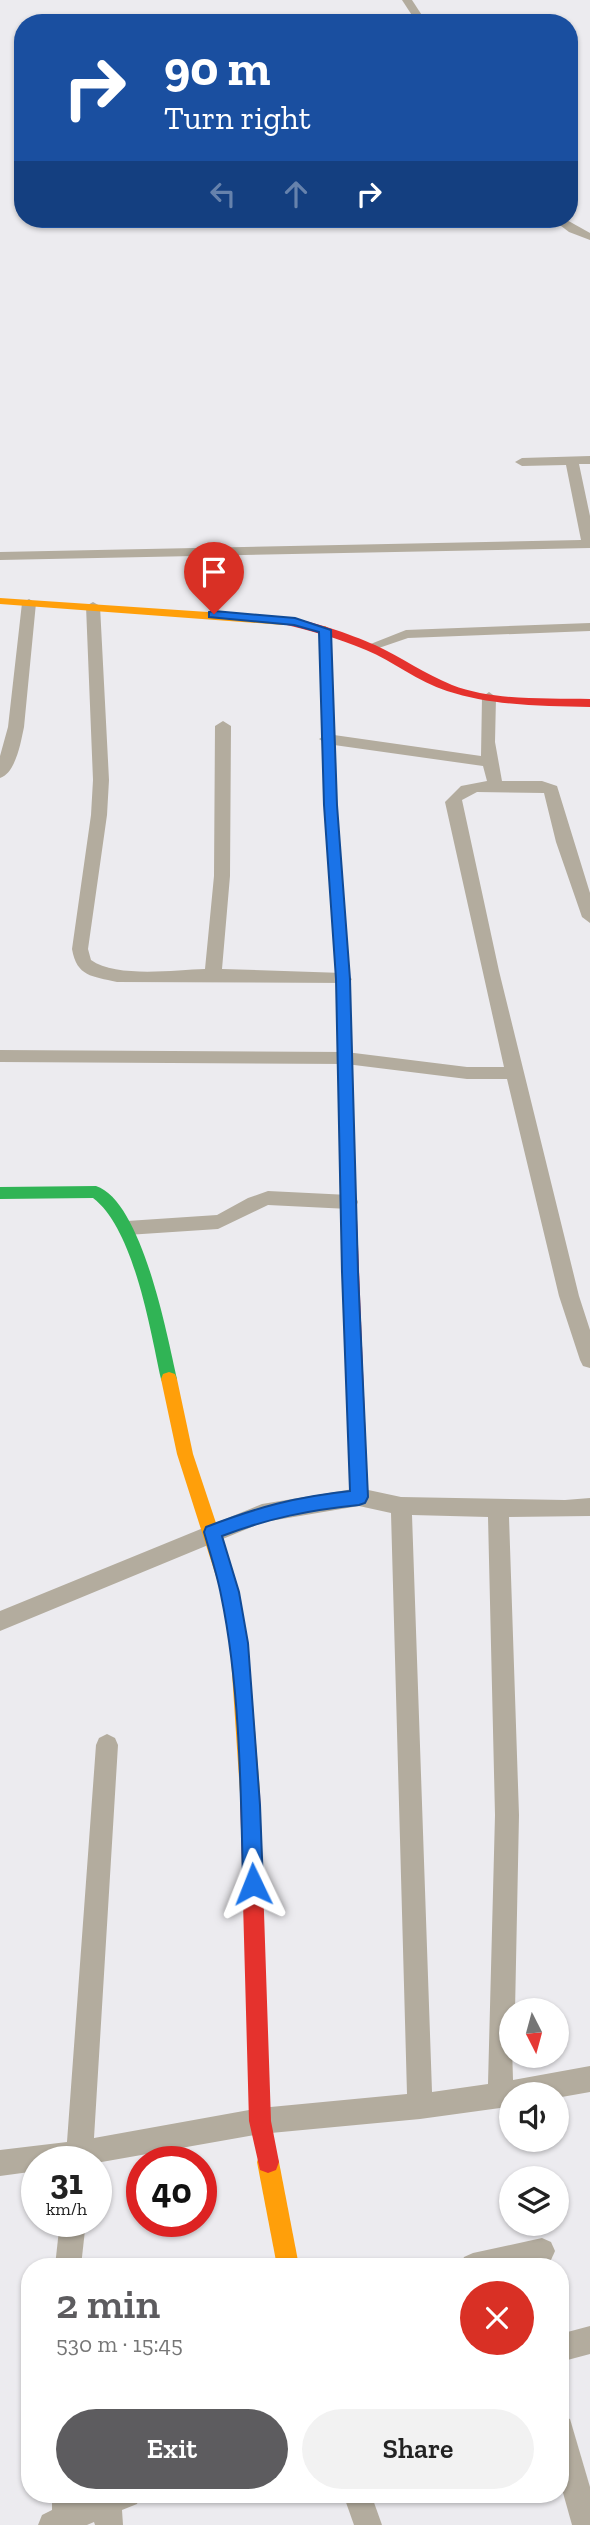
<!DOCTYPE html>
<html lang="en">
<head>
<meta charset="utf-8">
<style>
  body { margin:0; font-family:"Zilla Slab",serif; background:#f2f2f2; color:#222; height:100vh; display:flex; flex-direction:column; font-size:26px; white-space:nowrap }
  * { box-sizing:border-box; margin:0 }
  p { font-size:23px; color:#767676 }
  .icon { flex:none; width:38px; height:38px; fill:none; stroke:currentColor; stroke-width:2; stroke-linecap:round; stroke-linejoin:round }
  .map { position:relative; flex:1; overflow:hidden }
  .panel { position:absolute; left:21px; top:2258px; width:548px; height:245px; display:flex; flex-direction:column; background:#fff; border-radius:28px; box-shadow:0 2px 5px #0004 }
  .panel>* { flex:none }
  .top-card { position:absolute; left:14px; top:14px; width:564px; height:214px; border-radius:28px; box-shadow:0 2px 5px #0004; background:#1a4fa0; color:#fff; overflow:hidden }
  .needle { width:46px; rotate:174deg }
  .fabs { position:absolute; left:499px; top:1998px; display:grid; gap:14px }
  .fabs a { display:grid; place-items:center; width:70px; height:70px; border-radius:50%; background:#fff; box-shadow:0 2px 5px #0004; font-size:35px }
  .speed { position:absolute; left:21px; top:2146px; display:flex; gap:14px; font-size:35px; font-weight:700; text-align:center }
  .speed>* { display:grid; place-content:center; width:91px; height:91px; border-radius:50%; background:#fff; box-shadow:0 2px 5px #0004; line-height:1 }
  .speed small { font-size:18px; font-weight:400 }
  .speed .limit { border:10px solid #d22; background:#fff; color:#111 }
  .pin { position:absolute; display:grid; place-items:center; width:60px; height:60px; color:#fff; margin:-72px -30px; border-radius:50% 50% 50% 0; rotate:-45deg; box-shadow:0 0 7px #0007 }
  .pin .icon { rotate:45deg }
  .me { position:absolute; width:77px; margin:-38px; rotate:358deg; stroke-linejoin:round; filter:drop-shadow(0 0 5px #0008) }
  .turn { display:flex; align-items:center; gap:24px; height:147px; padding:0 35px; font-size:32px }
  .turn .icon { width:91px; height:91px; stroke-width:2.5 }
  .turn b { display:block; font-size:49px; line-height:60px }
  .lanes { display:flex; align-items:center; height:66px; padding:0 35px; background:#0003; justify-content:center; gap:35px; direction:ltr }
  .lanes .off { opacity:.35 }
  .round { display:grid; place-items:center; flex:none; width:74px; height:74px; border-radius:37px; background:#f2f2f2 }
  .head { display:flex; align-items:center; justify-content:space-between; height:119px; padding:0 35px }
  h1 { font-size:42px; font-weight:600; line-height:52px; color:#5d5c5f }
  .cta { display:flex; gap:14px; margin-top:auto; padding:14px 35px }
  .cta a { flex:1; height:80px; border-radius:42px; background:#5d5c5f; color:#fff; font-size:28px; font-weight:600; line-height:80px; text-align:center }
  .cta a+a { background:#f2f2f2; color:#222 }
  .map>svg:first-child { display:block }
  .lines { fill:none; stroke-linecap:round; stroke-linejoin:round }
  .street { fill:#b3ac9e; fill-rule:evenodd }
  .fast { fill:#30b455; fill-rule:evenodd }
  .slow { fill:#ff9f0a; fill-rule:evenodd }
  .jam { fill:#e5322d; fill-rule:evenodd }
  .route { fill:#1a73e8; stroke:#114b97; stroke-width:2 }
</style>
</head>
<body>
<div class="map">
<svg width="590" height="2525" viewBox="0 0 590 2525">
  <rect width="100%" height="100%" fill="#ecebef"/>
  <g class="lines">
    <g class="street">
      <polygon points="402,0 412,0 427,23 417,23"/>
      <polygon points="552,219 565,219 590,233 590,240 569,232"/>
      <polygon points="590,456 590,464 579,464 590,516 590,548 0,560 0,552 581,540 566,465 522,466 515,462 522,458"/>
      <path d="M29,599L36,603L24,727C21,741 16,773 0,778V756L8,727L22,603Z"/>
      <path d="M93,602L100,606L109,780L107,815L88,949L91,960C116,978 174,970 205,969L214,876L215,726L223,721L231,726L230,876L222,969L343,973L352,979L349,983L117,982C92,976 77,977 72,949L91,815L93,780L86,606Z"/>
      <polygon points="590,623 590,631 408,638 370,651 363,647 406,630"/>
      <polygon points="489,692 496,697 495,742 502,781 542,781 557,786 590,893 590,923 582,917 556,842 544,793 477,792 462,800 499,971 579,1296 590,1330 590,1368 583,1366 580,1360 559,1296 507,1079 467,1079 346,1064 0,1062 0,1050 346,1052 467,1067 504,1067 445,802 461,786 487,781 483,766 327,744 319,739 327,734 481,756 482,697"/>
      <polygon points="268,1191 349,1195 356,1197 358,1202 356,1207 349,1209 268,1205 218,1229 127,1235 120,1233 118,1228 120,1223 127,1221 217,1215 248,1198"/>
      <path d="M359,1488L401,1497L565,1500L590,1498V1516L509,1517L519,1815L515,2011H511L513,2080L590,2066V2092L556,2098V2095H511V2106L500,2108L420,2119L260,2134L96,2163L37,2161V2171L0,2176V2150L67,2142L96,1745L99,1738L107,1734L115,1738L118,1745L94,2138L260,2108L407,2094L391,1513L359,1506L264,1522L0,1631V1611L262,1504ZM412,1515L488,1517L495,1815L488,2084L432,2092Z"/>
      <polygon points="60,2221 86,2221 81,2266 55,2266"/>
      <polygon points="542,2238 551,2242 555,2251 551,2260 542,2264 460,2266 464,2257 473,2253"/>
      <polygon points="590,2326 590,2354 560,2362 560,2334"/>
      <polygon points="560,2415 570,2419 590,2487 590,2525 572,2525 560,2482"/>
      <polygon points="52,2494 80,2494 81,2499 93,2494 141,2494 137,2504 122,2510 123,2525 95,2525 94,2522 87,2525 38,2525 42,2515 52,2510"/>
      <polygon points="343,2494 371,2494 382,2525 354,2525"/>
    </g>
    <path class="fast" d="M96,1186C142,1201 167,1335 177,1379L175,1384H163L161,1379C150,1329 134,1229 93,1198L0,1199V1187Z"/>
    <g class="slow">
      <polygon points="0,598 283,617 289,621 283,625 0,604"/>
      <polygon points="325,626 331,630 336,805 350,979 356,1194 348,1200 340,1194 336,979 324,805 319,630"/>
      <polygon points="169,1372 175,1374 177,1379 193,1454 239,1592 248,1643 260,1793 257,1799 250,1802 243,1799 240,1793 230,1643 221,1592 177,1454 161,1379 163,1374"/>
      <polygon points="268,2151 276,2154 279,2162 299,2266 277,2266 257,2162 260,2154"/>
    </g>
    <g class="jam">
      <path d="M283,617C310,620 350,634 375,645C401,657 425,674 452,685C493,701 546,698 590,699V707C542,706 493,706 447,691C418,682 393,661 366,650C338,638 308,630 279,623L277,621Z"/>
      <polygon points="348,1188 356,1194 368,1497 365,1502 359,1504 353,1502 350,1497 340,1194"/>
      <polygon points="250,1784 257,1787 260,1793 271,2121 279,2162 276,2170 268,2173 260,2170 249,2121 240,1793 243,1787"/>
    </g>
  </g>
  <path class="route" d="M214,611L295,618L331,630L337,805L350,979L358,1272L368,1497L365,1503L359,1505C310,1510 269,1518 222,1536L239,1592L248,1643L260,1805L263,1884L260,1891L253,1894L246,1891L243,1884C241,1791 240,1686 221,1595C217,1574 210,1553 204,1532L206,1527C258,1507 295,1497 350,1491L342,1272L336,979L324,805L319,632L294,625L209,617V612Z"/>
</svg>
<div class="fabs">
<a><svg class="needle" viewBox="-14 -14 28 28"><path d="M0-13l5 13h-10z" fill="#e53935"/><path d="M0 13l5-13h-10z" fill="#767676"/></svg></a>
<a><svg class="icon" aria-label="sound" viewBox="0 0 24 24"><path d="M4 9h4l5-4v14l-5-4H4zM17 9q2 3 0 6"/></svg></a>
<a><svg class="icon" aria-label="layers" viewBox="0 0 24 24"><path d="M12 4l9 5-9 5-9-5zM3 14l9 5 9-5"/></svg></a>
</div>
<div class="speed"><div>31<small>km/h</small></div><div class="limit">40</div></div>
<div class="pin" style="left:214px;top:614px;background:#d93025"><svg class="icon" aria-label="arrive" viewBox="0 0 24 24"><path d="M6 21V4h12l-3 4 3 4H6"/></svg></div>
<svg class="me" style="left:253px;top:1884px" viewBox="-20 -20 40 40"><path d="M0-17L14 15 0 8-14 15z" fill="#1a73e8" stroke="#fff" stroke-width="4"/></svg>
<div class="top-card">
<div class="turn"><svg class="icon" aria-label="right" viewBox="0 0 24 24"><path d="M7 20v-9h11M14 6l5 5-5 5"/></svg><div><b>90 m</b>Turn right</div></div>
<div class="lanes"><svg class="icon off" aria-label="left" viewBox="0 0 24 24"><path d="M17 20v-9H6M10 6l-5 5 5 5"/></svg><svg class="icon off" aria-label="ahead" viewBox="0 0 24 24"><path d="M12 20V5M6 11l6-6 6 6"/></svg><svg class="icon" aria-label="right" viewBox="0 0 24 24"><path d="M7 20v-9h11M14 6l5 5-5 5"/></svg></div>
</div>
<section class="panel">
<div class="head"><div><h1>2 min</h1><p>530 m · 15:45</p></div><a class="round" style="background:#d93025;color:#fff"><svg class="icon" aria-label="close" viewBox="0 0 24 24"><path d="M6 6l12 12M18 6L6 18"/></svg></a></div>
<div class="cta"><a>Exit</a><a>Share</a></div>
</section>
</div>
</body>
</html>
